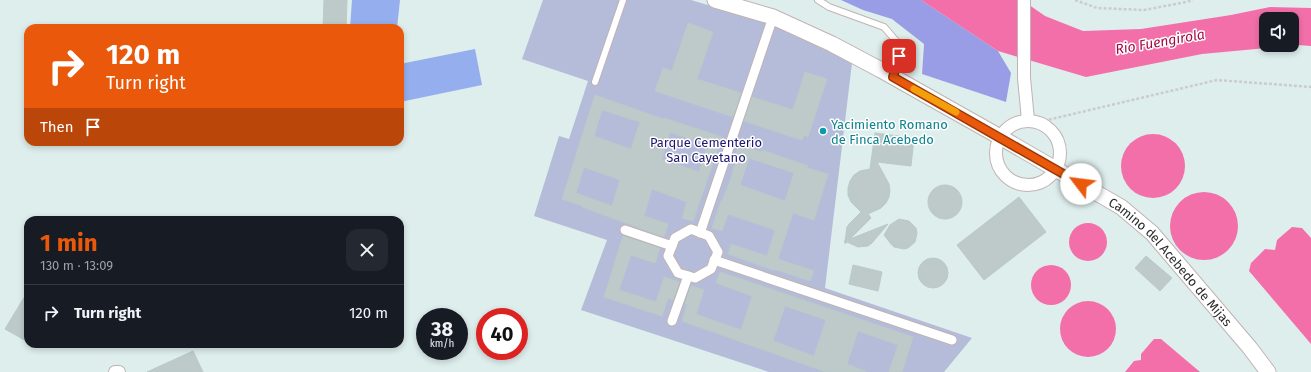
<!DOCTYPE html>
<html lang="en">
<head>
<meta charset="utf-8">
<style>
  body { margin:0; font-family:"Fira Sans",sans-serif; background:#242831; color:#f1f3f6; height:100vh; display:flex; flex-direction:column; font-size:15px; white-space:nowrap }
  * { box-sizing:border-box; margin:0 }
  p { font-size:13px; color:#9ea1a6 }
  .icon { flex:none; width:22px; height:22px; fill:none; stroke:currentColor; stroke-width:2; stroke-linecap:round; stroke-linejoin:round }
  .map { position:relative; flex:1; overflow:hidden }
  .side { position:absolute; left:24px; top:216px; width:380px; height:132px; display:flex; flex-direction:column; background:#171b24; border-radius:12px; box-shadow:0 2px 6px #0003 }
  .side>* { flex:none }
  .hud { position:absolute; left:24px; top:24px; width:380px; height:122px; border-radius:12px; box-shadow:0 2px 6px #0003; background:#ea580c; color:#fff; overflow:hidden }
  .tools { position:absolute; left:1259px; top:12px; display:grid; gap:8px }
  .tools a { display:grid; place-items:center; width:40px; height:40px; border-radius:8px; background:#171b24; box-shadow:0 2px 6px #0003; font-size:20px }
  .speed { position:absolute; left:416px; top:308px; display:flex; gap:8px; font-size:20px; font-weight:700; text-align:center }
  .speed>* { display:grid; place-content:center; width:52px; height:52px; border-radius:50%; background:#171b24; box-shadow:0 2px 6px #0003; line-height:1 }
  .speed small { font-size:10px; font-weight:400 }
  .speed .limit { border:6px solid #d22; background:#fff; color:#111 }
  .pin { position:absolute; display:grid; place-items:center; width:34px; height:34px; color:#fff; margin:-17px; border-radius:8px; box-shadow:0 2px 6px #0006 }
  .me { position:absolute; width:44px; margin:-22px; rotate:300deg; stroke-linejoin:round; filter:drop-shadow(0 0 3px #0008) }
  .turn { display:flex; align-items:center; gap:14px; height:84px; padding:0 16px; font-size:18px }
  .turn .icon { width:52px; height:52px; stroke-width:2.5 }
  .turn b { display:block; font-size:28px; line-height:34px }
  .then { display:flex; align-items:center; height:38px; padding:0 16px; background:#0003; gap:8px; font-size:15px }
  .round { display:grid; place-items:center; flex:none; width:42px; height:42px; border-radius:12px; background:#242831 }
  .summary { display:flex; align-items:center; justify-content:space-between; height:68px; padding:0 16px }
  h1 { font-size:24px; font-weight:700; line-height:30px; color:#ea580c }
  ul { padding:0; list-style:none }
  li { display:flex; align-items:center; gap:12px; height:56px; padding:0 16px; border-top:1px solid #363941 }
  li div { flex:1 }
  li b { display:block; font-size:15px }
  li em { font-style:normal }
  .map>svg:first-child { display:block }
  .green { fill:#999de6 }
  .cemetery { fill:#b5bcd9 }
  .pitch { fill:#95aeee }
  .water { fill:#f36fa9; fill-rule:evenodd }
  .building { fill:#becac9; stroke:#b8cac9; fill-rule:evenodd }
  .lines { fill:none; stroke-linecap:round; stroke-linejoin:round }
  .service-casing { stroke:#c0b3b2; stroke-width:8 }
  .pedestrian-casing { stroke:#c0b3b2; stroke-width:11 }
  .minor-casing { stroke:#c0b3b2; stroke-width:14 }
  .tertiary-casing { stroke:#c0b3b2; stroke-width:17 }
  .path { stroke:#ccc; stroke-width:2.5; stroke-dasharray:3 2; stroke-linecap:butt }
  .service { stroke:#fff; stroke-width:6 }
  .pedestrian { stroke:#fff; stroke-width:9 }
  .minor { stroke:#fff; stroke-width:12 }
  .tertiary { stroke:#fff; stroke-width:15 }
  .route-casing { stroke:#983908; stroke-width:10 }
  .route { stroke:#ea580c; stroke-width:7 }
  .slow { stroke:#f59e0b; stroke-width:7 }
  .culture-dot { fill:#0f9aa8; stroke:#fff; stroke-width:1.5 }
  .labels { text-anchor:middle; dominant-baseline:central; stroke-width:3; stroke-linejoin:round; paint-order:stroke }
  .culture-label { font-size:13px; fill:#0d838f; stroke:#fff; text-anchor:start }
  .park-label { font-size:13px; fill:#20186e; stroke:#fff }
  .street-label { font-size:13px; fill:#2c2c2c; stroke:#fff }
  .water-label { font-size:14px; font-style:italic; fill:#a40941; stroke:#fff }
</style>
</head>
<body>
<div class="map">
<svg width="1311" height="372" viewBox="0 0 1311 372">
  <rect width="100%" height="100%" fill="#deeeec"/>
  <polygon class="green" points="841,0 921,0 998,51 1011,73 1006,102 922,74 924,44 892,19 863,10"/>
  <polygon class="cemetery" points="543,0 691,0 772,24 852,63 825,288 972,338 944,372 769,372 581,310 607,240 534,216 559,136 569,139 588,81 522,59"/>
  <g class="pitch">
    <polygon points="352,0 400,0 397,28 350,28"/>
    <polygon points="475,49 482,85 400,102 400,64"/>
  </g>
  <g class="water">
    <path d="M921,0H1022L1045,16L1083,31L1141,29L1231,15L1270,7L1311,8V46L1298,45L1202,54L1086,77L998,51ZM1266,19H1292V45H1266Z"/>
    <circle cx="1153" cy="166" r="32"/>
    <circle cx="1204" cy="226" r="34"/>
    <circle cx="1088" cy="242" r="19"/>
    <polygon points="1292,227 1302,228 1311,238 1311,344 1249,271 1251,263 1265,249 1275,250 1277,240"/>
    <circle cx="1051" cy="285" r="20"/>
    <circle cx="1088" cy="329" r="28"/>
    <polygon points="1154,339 1161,339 1200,372 1125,372 1134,361 1141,360 1141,354"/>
  </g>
  <g class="building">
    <polygon points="324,0 347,0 346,28 323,28"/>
    <polygon points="688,23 713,32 697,79 741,93 733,117 655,91 663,68 672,71"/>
    <polygon points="805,72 827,79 808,137 804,135 802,140 744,121 752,97 793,110"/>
    <path d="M595,95L663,119L664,118L722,137L693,221L682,218L687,202L652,189L644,216L668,224L664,237L582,207L583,206L562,199ZM602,110L640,122L631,149L594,136ZM670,132L707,145L699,172L662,159ZM584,167L620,180L612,206L576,193Z"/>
    <polygon points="875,133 914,138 911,166 877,162 889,184 890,190 889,197 886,203 881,208 868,214 871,218 850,239 888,224 872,243 868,246 858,247 847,242 845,244 845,242 844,241 845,241 847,227 850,223 861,212 851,202 848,195 848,188 850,181 854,175 860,171 870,169"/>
    <path d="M739,145L762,152V150L808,166L807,168L828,174L814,220L793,213L778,259L814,271L810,281L774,269L773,270L728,254L731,244L767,256L775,230L728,214L722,231L712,228L721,201H722L730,181L738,154L736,153ZM749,158L794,173L785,201L740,185Z"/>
    <circle cx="945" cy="202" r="17"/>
    <polygon points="1019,197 1046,232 984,280 957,245"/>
    <polygon points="899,219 909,221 916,228 917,233 915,242 908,248 904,249 894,247 891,244 884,235 890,225"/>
    <polygon points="623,236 660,248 655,263 631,255 619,290 656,302 664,277 679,282 673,300 668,298 662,316 604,297"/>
    <polygon points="1146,256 1172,278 1160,291 1135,268"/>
    <circle cx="933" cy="273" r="15"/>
    <polygon points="853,265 882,272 878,291 849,284"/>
    <path d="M720,272L913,337L902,372H889L898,345L858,331L847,364L865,371V372H826L682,321L687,304H685L691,286H692L704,290L696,314L741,330L752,296L716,283ZM785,306L826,320L814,356L773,341Z"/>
    <polygon points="28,291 28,342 5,329"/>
    <polygon points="193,351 203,372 147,372"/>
  </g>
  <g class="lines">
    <g class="service-casing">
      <g id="service">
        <polyline points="818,0 829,7 884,27 897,42 899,56 893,75"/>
        <polyline points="595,82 623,0"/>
      </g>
    </g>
    <g class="pedestrian-casing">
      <g id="pedestrian">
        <polygon points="691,229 709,236 718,252 711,269 695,278 678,273 668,256 675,238"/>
        <polyline points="625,230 672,246"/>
        <polyline points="700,233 773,17"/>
        <polyline points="714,260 952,340"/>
        <polyline points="672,321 688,276"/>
      </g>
    </g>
    <g class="minor-casing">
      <g id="minor">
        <polyline points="1024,0 1024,78 1028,120"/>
        <circle cx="1028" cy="153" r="32"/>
        <polyline points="115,372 119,372"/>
      </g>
    </g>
    <g class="tertiary-casing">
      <g id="tertiary">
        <path id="s1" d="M715,0L773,17L832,44L881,70L1000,137L1121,207L1152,233L1250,348L1268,372"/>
      </g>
    </g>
    <g class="path">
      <polyline points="1075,0 1097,8 1144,10 1186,2 1193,0"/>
      <polyline points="1039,122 1217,80 1311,87"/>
    </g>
    <use href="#service" class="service"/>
    <use href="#pedestrian" class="pedestrian"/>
    <use href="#minor" class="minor"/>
    <use href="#tertiary" class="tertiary"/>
  </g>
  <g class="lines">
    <g class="route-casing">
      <polyline id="route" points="899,56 893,77 1081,184"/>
    </g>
    <use href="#route" class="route"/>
    <polyline class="slow" points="914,89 956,112"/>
  </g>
  <circle class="culture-dot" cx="823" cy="131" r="4"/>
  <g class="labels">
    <g class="culture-label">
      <text x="831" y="124">Yacimiento Romano<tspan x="831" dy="15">de Finca Acebedo</tspan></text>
    </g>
    <g class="park-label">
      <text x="706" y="142">Parque Cementerio<tspan x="706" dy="15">San Cayetano</tspan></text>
    </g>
    <g class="street-label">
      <text stroke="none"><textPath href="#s1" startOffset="531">Camino del Acebedo de Mijas</textPath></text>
    </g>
    <g class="water-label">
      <text transform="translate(1160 42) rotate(-10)">Rio Fuengirola</text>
    </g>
  </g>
</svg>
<div class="tools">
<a><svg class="icon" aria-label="sound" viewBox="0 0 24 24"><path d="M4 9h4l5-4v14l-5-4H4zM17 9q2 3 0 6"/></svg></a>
</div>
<div class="speed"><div>38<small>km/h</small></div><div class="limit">40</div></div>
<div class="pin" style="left:899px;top:56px;background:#d93025"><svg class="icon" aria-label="arrive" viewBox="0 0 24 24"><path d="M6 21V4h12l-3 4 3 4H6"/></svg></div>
<svg class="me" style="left:1081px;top:184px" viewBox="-20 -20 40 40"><circle r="19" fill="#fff"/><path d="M0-13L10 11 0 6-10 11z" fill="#ea580c"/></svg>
<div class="hud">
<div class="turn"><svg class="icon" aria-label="right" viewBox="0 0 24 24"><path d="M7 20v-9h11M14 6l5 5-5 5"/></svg><div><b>120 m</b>Turn right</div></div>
<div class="then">Then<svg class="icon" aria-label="arrive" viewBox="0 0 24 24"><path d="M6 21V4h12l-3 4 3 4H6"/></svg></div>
</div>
<section class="side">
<div class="summary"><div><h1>1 min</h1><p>130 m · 13:09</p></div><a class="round"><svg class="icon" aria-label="close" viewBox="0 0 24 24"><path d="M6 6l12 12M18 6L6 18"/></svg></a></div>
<ul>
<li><svg class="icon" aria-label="right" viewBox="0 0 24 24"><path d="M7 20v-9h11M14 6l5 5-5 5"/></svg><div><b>Turn right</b></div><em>120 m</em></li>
</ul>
</section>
</div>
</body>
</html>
